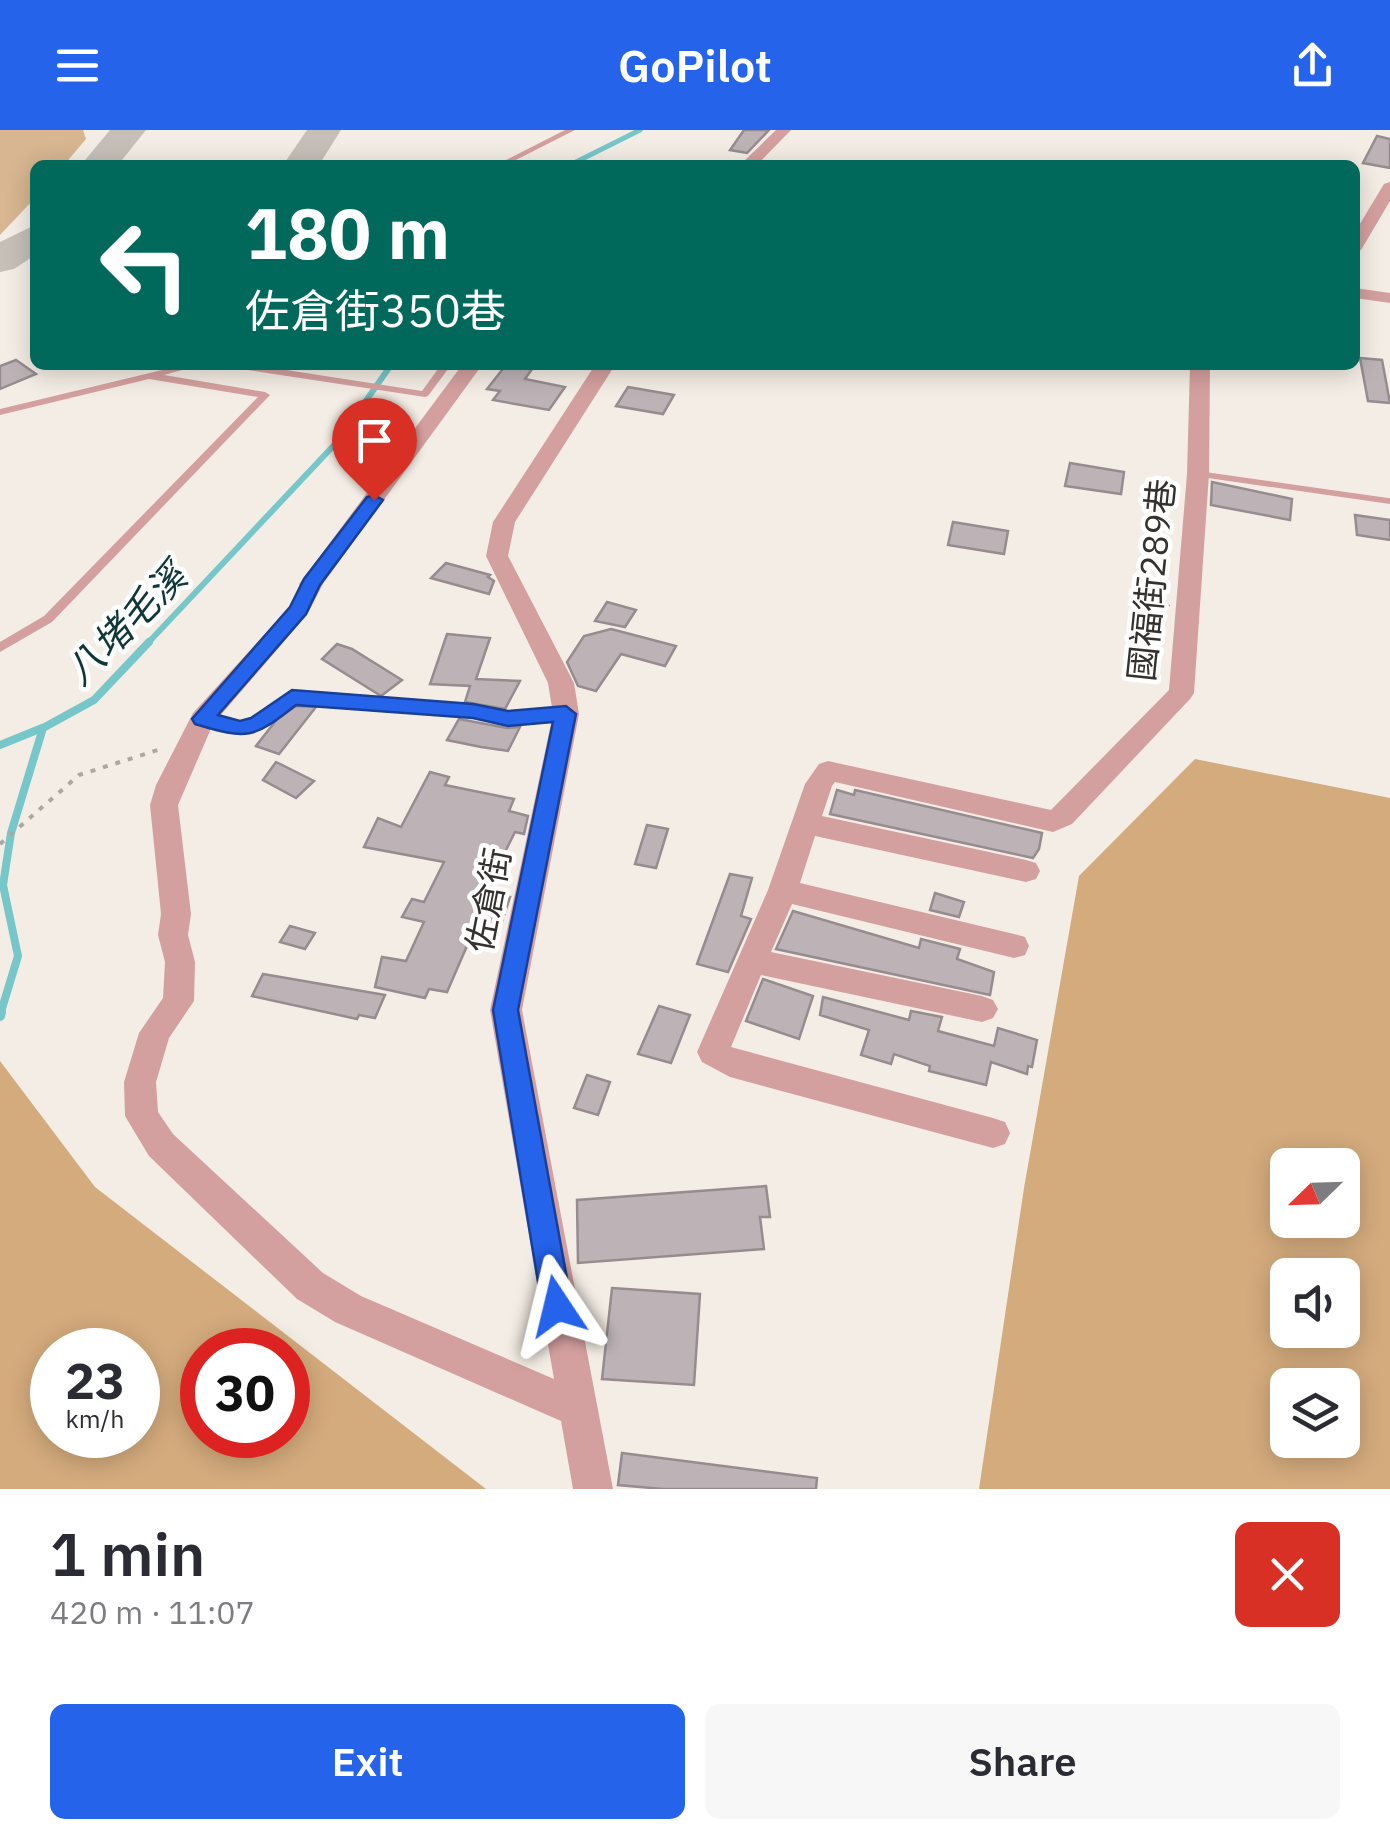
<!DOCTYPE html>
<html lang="en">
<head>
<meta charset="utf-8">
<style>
  body { margin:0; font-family:"IBM Plex Sans","Noto Sans TC",sans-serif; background:#f7f7f7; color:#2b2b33; height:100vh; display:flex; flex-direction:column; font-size:38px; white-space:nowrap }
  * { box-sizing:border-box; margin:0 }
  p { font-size:32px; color:#7c7c81 }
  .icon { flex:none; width:55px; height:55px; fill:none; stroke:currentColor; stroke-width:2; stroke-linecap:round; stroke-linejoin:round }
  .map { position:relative; height:1359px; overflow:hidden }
  .drawer { display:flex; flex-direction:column; background:#fff; flex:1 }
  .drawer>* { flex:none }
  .guide { position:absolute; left:30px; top:30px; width:1330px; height:210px; border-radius:15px; box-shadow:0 5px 25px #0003; background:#00695c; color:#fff; overflow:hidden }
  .needle { width:65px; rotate:247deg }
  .fabs { position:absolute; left:1270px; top:1018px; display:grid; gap:20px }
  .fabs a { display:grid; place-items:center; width:90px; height:90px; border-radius:15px; background:#fff; box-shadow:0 5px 25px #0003; font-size:50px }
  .speed { position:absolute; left:30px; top:1198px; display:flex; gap:20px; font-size:50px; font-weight:700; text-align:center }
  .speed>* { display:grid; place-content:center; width:130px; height:130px; border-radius:50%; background:#fff; box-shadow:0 5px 25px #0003; line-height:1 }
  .speed small { font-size:25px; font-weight:400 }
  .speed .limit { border:15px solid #d22; background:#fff; color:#111 }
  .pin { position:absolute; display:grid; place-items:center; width:85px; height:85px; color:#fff; margin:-102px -42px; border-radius:50% 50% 50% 0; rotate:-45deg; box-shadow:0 0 10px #0007 }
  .pin .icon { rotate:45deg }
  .me { position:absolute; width:110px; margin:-55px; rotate:350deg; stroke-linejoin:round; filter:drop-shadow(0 0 8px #0008) }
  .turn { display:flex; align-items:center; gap:35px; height:210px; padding:0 50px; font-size:45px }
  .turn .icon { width:130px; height:130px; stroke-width:2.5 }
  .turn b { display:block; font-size:70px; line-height:85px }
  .round { display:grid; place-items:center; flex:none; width:105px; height:105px; border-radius:15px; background:#f7f7f7 }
  .headline { display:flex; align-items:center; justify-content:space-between; height:170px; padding:0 50px }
  h1 { font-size:60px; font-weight:600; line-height:75px }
  .button { display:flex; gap:20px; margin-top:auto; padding:20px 50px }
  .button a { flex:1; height:115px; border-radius:15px; background:#2563eb; color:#fff; font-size:40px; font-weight:600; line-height:115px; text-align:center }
  .button a+a { background:#f7f7f7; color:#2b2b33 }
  header { display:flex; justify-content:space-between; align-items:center; height:130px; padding:0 50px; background:#2563eb; color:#fff; font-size:45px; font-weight:600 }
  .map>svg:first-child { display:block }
  .green { fill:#d7b691 }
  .forest { fill:#d4ab7d; fill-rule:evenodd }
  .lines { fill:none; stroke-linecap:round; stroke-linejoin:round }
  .stream-far3 { stroke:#77c6c9; stroke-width:5 }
  .stream-far2 { stroke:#77c6c9; stroke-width:6 }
  .stream-far1 { stroke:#77c6c9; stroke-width:8 }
  .stream { stroke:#77c6c9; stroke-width:10 }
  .taxiway { fill:#c5bfb8; fill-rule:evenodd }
  .building { fill:#bdb3b7; stroke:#968c90; stroke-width:2.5 }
  .path { stroke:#ada7a2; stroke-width:4; stroke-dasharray:5 8; stroke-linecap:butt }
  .service { fill:#d4a09f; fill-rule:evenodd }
  .minor { fill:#d4a09f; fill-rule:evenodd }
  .tertiary { fill:#d4a09f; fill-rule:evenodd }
  .route { fill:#2563eb; stroke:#184099; stroke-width:2.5 }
  .labels { text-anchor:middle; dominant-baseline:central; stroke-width:9; stroke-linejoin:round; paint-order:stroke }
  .street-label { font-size:35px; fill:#34312f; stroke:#fff }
  .water-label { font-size:38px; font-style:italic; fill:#0f3638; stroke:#fff }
</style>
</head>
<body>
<header><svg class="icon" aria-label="menu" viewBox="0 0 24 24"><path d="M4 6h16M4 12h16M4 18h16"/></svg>GoPilot<svg class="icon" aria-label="share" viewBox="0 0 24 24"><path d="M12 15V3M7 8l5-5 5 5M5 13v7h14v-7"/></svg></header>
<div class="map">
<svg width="1390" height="1359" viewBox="0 0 1390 1359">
  <rect width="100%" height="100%" fill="#f4ede5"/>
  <polygon class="green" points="0,0 83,0 86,9 64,35 35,35 35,68 0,105"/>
  <g class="forest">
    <path d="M1195,629L1390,668V1359H979L1024,1058L1079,746ZM1288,1035H1342V1090H1288ZM1288,1145H1342V1200H1288ZM1288,1255H1342V1310H1288Z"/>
    <path d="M0,931L95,1057L486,1359H0ZM52,1220H138V1305H52ZM202,1220H288V1305H202Z"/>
  </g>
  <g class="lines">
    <polyline class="stream-far3" points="570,35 640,0"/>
    <polyline class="stream-far2" points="147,514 337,312 391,235"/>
    <g class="stream-far1">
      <polyline points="0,615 42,598"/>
      <polyline points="0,885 18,826 3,755 11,703 43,598 94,570 149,512"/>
    </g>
    <polyline class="stream" points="0,886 1,882"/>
    <g class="taxiway">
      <polygon points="110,0 146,0 118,35 81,35"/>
      <polygon points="307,0 341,0 319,35 283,35"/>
      <polygon points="35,95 35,125 14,139 0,142 0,112"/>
    </g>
  </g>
  <g class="building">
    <polygon points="744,0 769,0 747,23 730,20"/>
    <polygon points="1377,6 1390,9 1390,38 1363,33"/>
    <polygon points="1360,228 1382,230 1390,273 1368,271"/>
    <polygon points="16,230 36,244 0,259 0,236"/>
    <polygon points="506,235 535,235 525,249 565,257 549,280 493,270 500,261 487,259"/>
    <polygon points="628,257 674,265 663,284 616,276"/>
    <polygon points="1070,333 1124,342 1121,364 1065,356"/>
    <polygon points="1212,352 1292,369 1290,390 1211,375"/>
    <polygon points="1355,385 1390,390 1390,410 1357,405"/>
    <polygon points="953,392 1008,401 1004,424 948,415"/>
    <polygon points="446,433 490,445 488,447 494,451 489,464 431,448"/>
    <polygon points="1155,458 1168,475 1143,479 1131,463"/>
    <polygon points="607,472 636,480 625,497 595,491"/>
    <polygon points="611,499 676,516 665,536 621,524 596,561 578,556 567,532 584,506"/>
    <polygon points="447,504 490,508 476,549 520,551 505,579 465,572 470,556 430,554"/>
    <polygon points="337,514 352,519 402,550 381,566 322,529"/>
    <polygon points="296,576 316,577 279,624 256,616 278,588"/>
    <polygon points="459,589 507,598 520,597 508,621 481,617 447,610"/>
    <polygon points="276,632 314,651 296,668 263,650"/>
    <polygon points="430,642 449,647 445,655 514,669 509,681 528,686 524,704 515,702 485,762 510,767 497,807 473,802 447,862 429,859 425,868 375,857 382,827 406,831 424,792 402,787 412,769 424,772 444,732 364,717 378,688 401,697"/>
    <polygon points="837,660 854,665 855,660 1042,703 1039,719 1033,728 830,684"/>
    <polygon points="647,695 668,699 656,738 635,734"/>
    <polygon points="730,744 752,748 741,786 751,789 728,842 697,834"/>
    <polygon points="935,763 964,772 959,787 930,780"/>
    <polygon points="793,781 919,818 921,809 960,819 957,829 994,842 990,865 776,819"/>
    <polygon points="290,796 315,803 305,819 280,812"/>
    <polygon points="263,844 385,865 375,888 359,885 357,889 252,866"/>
    <polygon points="763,849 813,866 799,909 746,891"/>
    <polygon points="823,867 909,890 911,881 942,887 938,901 994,916 998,898 1037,910 1032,937 1028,936 1027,944 991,932 986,955 929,941 930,936 894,924 891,934 861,925 869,900 820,885"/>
    <polygon points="659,876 690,885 671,933 638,924"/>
    <polygon points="587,945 610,952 598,985 574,978"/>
    <polygon points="766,1056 770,1087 760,1087 764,1119 578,1133 577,1070"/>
    <polygon points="612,1158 700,1164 694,1255 602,1249"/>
    <polygon points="622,1323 817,1348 816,1359 663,1359 618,1355"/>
  </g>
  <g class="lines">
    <polyline class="path" points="0,714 79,645 161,619"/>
    <g class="service">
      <polygon points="565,0 575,0 506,35 496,35"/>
      <polygon points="183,235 200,235 164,245 265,262 270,265 52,492 0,522 0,512 44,486 258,267 149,249 0,285 0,279"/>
      <polygon points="230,235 254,235 422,261 441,235 451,235 428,266 425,267 235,238"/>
      <polygon points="1198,341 1388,368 1390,368 1390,374 1194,346 1194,342"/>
      <path d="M292,563L473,576L508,584L566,579L572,584L566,589L508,594L473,586L295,572C254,602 247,605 197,592L196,589L202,584L234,591L249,590Z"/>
    </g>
    <g class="minor">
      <polygon points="776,0 791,0 757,35 740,35"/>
      <polygon points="595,235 615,235 515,392 508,426 574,553 579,584 522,880 613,1359 573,1359 561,1291 335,1192 297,1169 149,1026 125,986 124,952 139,903 163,868 165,832 158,805 161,784 150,675 156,655 193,583 289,477 303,449 319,449 323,454 307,485 213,594 178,675 191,784 188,805 195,832 194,871 169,908 156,952 158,982 173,1004 323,1143 361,1166 554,1249 490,880 553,584 548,553 486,426 493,392"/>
      <polygon points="1190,235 1210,235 1209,344 1194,563 1190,569 1072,694 1053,702 835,652 832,656 822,686 1026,730 1036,733 1040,741 1036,749 1026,752 815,706 800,753 1014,804 1025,807 1029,816 1025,825 1014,828 792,774 771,822 982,866 993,870 998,879 993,888 982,892 761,845 731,917 993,988 1005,992 1010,1003 1005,1014 993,1018 730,947 702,932 697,922 768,760 805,654 819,634 828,631 1051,680 1169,560 1187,344"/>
    </g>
    <g class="tertiary">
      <polygon points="1390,52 1390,71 1361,120 1355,121 1355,102 1384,54"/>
      <polygon points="1355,158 1390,163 1390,173 1355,168"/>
      <polygon points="462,235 482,235 319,459 303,459 299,454 303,449"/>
    </g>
  </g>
  <path class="route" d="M374,365L383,370L320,455L306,484L218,585L240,591L251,588L292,560L473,574L508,581L566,576L576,584L518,880L572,1176L568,1187L557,1191L546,1187L542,1176L493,880L553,592L508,596L473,588L296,575C253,609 248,610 195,594L192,589L290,477L304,449L367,367Z"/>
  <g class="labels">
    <g class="street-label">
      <text transform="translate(1151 450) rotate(-84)">國福街289巷</text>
      <text transform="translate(488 770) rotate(-79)">佐倉街</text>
    </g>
    <g class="water-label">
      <text transform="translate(125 493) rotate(-45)">八堵毛溪</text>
    </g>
  </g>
</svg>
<div class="fabs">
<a><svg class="needle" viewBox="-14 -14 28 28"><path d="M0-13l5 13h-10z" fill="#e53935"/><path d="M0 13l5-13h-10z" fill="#7c7c81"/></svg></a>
<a><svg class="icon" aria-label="sound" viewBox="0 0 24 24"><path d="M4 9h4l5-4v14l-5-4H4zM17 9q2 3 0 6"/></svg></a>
<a><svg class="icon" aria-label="layers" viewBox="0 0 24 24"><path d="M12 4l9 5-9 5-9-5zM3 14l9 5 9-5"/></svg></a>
</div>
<div class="speed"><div>23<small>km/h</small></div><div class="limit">30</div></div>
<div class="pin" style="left:374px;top:370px;background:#d93025"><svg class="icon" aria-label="arrive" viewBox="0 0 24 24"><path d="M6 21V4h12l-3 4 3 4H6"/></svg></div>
<svg class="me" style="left:557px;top:1176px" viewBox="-20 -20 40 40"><path d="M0-17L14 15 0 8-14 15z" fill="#2563eb" stroke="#fff" stroke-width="4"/></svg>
<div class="guide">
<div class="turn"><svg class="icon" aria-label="left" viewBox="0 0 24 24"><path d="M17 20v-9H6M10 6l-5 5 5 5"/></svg><div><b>180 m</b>佐倉街350巷</div></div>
</div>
</div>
<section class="drawer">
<div class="headline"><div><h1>1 min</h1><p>420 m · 11:07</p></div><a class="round" style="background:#d93025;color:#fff"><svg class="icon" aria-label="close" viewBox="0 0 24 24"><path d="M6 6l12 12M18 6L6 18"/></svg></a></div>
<div class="button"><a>Exit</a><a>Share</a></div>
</section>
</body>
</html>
